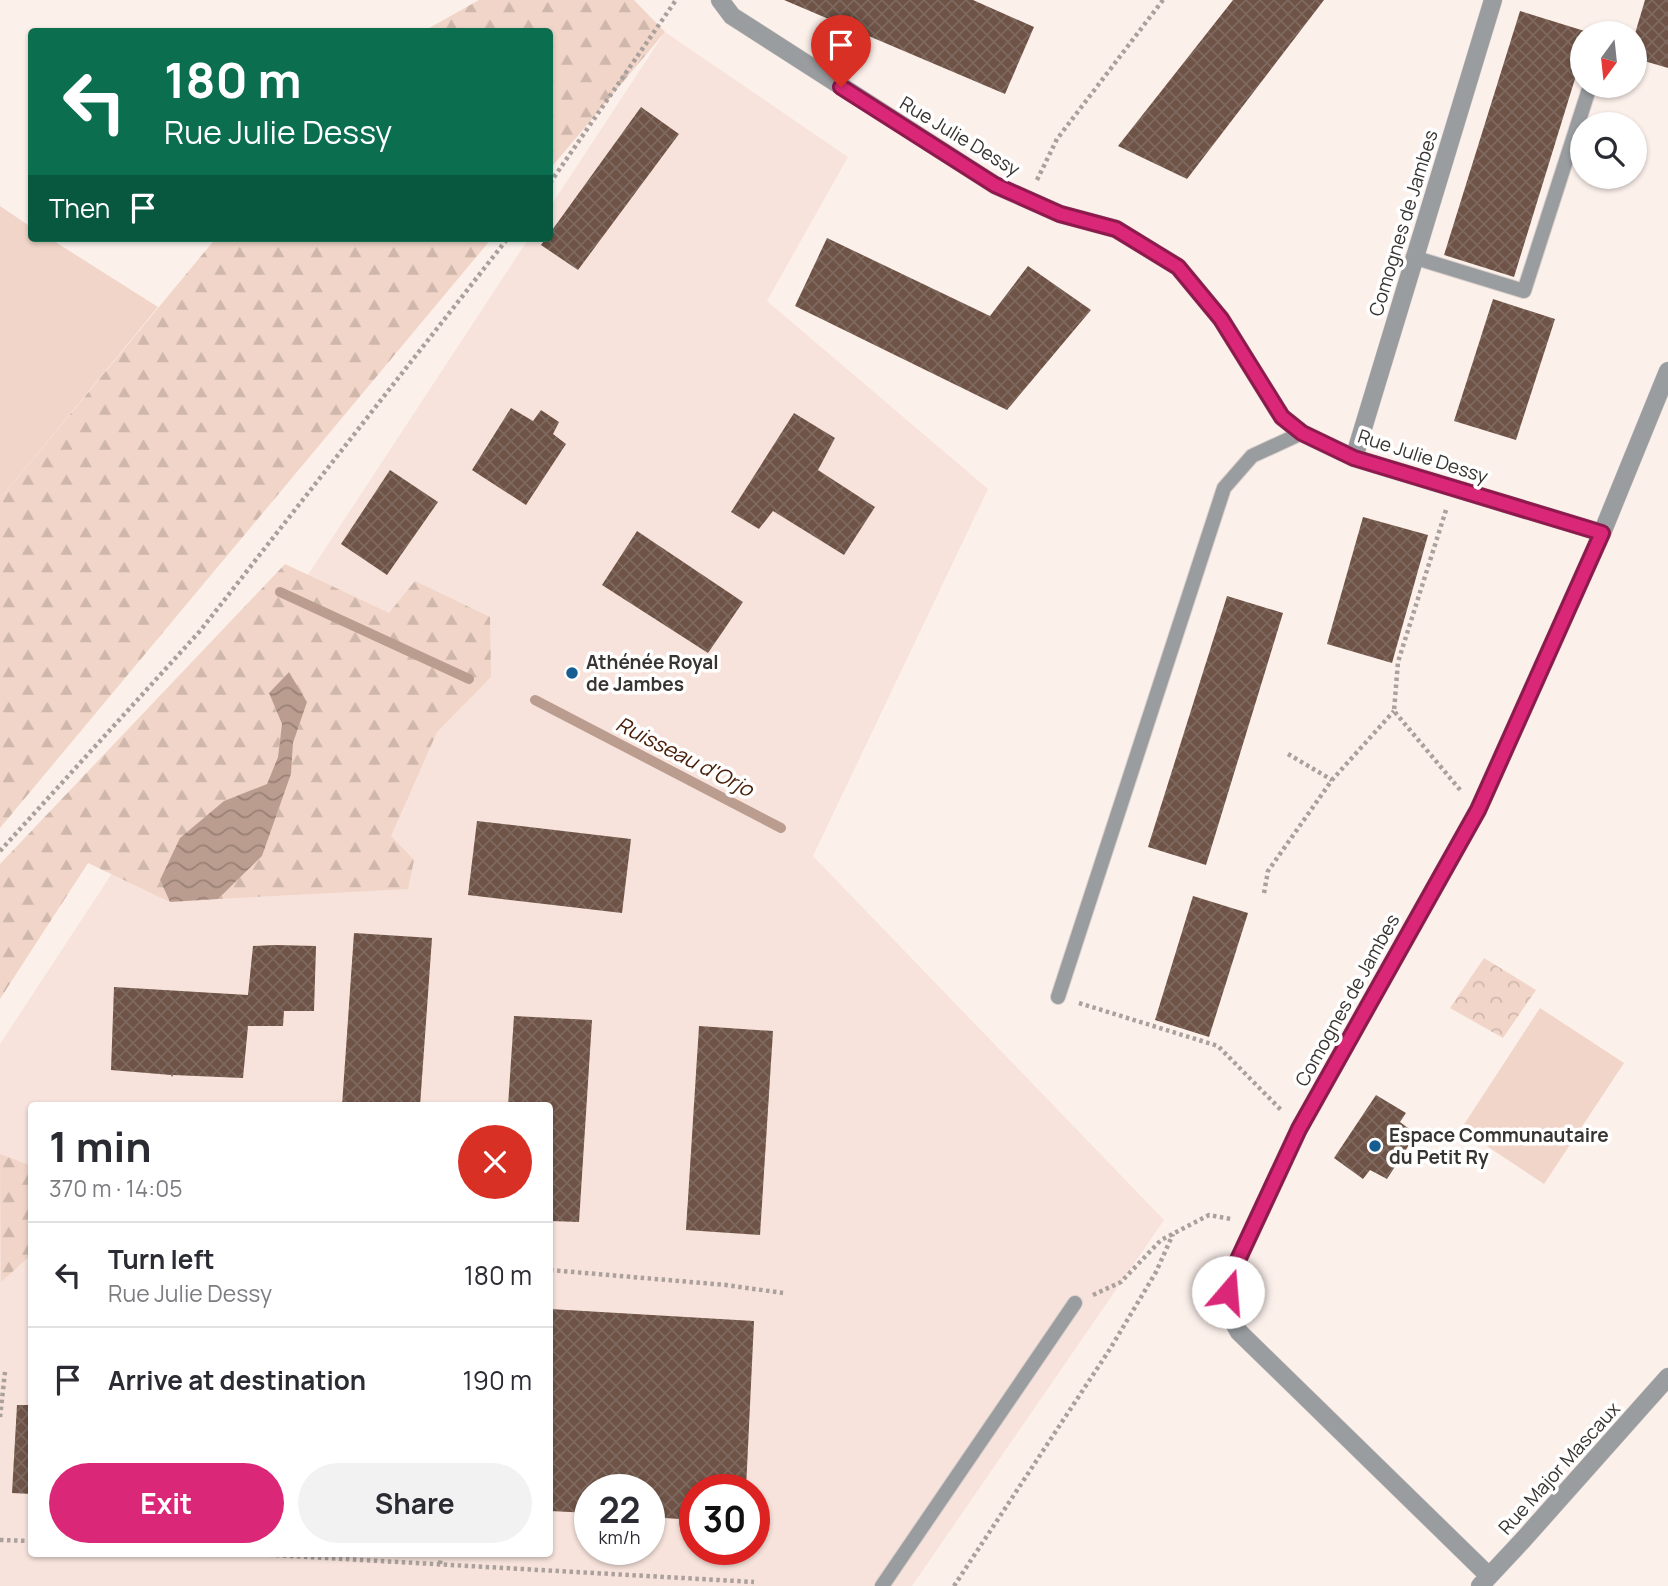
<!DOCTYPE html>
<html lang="en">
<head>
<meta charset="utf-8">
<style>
  body { margin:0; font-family:Manrope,sans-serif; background:#f2f2f3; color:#2b2b33; height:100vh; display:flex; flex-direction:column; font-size:26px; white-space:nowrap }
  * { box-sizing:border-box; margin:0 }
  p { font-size:23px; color:#7c7c81 }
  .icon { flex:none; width:38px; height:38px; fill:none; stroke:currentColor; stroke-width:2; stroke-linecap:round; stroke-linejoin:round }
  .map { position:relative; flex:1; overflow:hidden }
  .sheet { position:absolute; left:28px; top:1102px; width:525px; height:455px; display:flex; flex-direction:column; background:#fff; border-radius:7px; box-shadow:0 2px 5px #0004 }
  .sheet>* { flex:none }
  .top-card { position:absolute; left:28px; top:28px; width:525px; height:214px; border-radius:7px; box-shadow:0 2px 5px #0004; background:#0b6e4f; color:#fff; overflow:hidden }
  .needle { width:46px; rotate:195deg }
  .buttons { position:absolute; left:1570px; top:21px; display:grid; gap:14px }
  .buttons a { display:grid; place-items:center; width:77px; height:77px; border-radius:50%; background:#fff; box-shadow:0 2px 5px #0004; font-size:35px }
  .speed { position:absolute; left:574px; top:1474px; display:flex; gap:14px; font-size:35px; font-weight:700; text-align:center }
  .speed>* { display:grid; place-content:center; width:91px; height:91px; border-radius:50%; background:#fff; box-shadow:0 2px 5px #0004; line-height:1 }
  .speed small { font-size:18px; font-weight:400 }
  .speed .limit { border:10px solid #d22; background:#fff; color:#111 }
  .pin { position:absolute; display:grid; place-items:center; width:60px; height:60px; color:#fff; margin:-72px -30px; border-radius:50% 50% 50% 0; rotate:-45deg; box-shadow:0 0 7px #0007 }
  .pin .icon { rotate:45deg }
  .me { position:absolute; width:77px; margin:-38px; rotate:18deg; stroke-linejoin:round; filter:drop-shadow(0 0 5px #0008) }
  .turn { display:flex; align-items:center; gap:24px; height:147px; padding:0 21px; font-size:32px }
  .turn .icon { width:91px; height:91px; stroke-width:2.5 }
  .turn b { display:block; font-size:49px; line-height:60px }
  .then { display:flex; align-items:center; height:66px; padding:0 21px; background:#0003; gap:14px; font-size:26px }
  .round { display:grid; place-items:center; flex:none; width:74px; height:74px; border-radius:37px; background:#f2f2f3 }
  .head { display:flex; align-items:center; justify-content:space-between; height:119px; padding:0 21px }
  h1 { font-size:42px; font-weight:700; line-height:52px }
  .primary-button { display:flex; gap:14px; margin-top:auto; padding:14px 21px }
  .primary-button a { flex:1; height:80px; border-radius:42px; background:#db2777; color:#fff; font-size:28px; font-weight:700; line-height:80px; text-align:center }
  .primary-button a+a { background:#f2f2f3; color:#2b2b33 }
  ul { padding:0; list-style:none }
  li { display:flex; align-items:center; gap:21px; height:105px; padding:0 21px; border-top:2px solid #e1e1e2 }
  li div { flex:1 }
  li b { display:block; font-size:26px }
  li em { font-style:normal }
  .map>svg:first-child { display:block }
  .built { fill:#f7e3db; fill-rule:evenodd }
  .grass { fill:#f1d5c8 }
  .forest { fill:url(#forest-firs) }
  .park { fill:url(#park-crowns) }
  .water { fill:url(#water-waves) }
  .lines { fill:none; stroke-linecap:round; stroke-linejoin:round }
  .stream { stroke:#bb9d8f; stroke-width:10 }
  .building { fill:url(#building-cross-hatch) }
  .service-casing { stroke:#d9ceca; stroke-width:16 }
  .minor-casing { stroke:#d9ceca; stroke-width:19 }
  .path { stroke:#aaa19d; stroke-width:4.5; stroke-dasharray:3.5 3.5; stroke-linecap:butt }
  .service { stroke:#999da0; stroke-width:14 }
  .minor { stroke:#999da0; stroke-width:18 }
  .route-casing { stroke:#8e194d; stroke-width:18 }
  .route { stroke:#db2777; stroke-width:12 }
  .poi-dot { fill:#165d91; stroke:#fff; stroke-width:2.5 }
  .labels { text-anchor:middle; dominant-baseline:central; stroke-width:7; stroke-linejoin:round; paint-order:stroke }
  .street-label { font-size:19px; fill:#383432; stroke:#fff }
  .poi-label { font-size:19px; font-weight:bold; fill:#383432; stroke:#fff; text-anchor:start }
  .water-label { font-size:21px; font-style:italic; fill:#4a2009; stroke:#fff }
</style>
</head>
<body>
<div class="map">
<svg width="1668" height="1586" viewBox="0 0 1668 1586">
  <defs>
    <pattern id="forest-firs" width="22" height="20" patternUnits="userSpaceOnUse" patternTransform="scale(1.75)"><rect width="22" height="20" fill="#f1d5c8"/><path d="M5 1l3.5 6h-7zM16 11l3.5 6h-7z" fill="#cfb7ac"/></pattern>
    <pattern id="park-crowns" width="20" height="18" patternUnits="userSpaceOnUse" patternTransform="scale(1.75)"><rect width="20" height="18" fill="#f1d5c8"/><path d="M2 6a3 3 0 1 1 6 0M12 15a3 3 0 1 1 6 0" fill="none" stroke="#cfb7ac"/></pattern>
    <pattern id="water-waves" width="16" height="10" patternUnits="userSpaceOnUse" patternTransform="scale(1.75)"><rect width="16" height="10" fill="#bb9d8f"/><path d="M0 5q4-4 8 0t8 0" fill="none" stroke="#998175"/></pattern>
    <pattern id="building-cross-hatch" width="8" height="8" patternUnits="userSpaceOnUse" patternTransform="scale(1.75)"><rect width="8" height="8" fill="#6e5346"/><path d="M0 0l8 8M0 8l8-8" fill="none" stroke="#7f695f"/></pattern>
  </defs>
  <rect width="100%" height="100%" fill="#fcf0eb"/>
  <path class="built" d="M665,32L848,157L767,301L988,489L813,856L1164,1220L912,1586H0V1044L529,238H550V207ZM32,1106H550V1554H32ZM590,1489H649V1549H590ZM695,1489H754V1549H695Z"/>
  <g class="grass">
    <polygon points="0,206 31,227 32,238 49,238 158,307 0,499"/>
    <polygon points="1540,1008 1624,1063 1544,1184 1461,1129"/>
  </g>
  <g class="forest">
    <polygon points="479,0 634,0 665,32 550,169 550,32 424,31"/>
    <polygon points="216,238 492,238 0,828 0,499"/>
    <polygon points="285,564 389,613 415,581 490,617 491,677 437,732 391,836 414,860 408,889 218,899 262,856 291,774 293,743 307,702 289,672 269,693 282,724 278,757 267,784 224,801 160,880 170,902 88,863 0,999 0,864"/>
    <polygon points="0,1154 32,1166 31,1255 1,1282"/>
  </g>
  <polygon class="park" points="1484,958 1536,990 1503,1038 1450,1008"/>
  <polygon class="water" points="289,672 307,702 293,743 291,774 262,856 218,899 170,902 160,880 180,838 224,801 267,784 278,757 282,724 269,693"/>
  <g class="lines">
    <g class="stream">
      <polyline points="280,592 469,679"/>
      <polyline points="535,700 781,828"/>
    </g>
  </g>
  <g class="building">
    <polygon points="784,0 973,0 1034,27 1005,94"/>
    <polygon points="1233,0 1324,0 1187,179 1118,146"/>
    <polygon points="1645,0 1668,0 1668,68 1634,58 1634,37"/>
    <polygon points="1520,11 1591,33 1582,33 1582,56 1514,277 1444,255"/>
    <polygon points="641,107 679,134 578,270 541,245 546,238 550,238 550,233"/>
    <polygon points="827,238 990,316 1028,266 1091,310 1007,410 795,306"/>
    <polygon points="1493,299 1555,319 1516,440 1454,421"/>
    <polygon points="511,408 533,421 541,410 559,422 553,434 566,444 526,505 472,470"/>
    <polygon points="794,413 835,438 818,470 875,507 844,555 773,511 759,529 731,512"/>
    <polygon points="390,470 438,502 387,575 341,544"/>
    <polygon points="1363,517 1428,535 1392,663 1327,644"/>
    <polygon points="637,531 743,602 708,653 602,585"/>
    <polygon points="1227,596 1283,613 1206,865 1148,847"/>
    <polygon points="477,821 631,839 622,913 468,895"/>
    <polygon points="1193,896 1248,913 1209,1037 1155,1020"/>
    <polygon points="354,933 432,938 420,1106 342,1106"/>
    <polygon points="275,945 316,946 314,1011 284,1011 283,1026 248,1026 243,1078 173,1075 172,1077 171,1075 111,1070 114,987 248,995 253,946"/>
    <polygon points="514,1016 592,1020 579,1222 550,1221 550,1106 508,1106"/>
    <polygon points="699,1026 773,1031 760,1235 686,1230"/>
    <polygon points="1376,1095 1406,1113 1400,1122 1416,1134 1387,1179 1370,1170 1363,1179 1334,1158"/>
    <polygon points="550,1309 754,1321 746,1489 695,1489 695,1520 649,1517 649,1489 590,1489 590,1513 550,1511"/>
    <polygon points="17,1405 32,1405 32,1494 12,1493"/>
  </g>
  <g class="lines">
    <g class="service-casing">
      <g id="service">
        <polyline points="1413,257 1524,291 1590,86"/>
        <polyline points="1058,997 1224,488 1252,456 1302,433"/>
        <polyline points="882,1586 1075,1303"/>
      </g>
    </g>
    <g class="minor-casing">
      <g id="minor">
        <polyline points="720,0 732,16 995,185 1060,214 1116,229 1178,267 1221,319 1282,417 1302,433 1354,458 1602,533"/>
        <polyline points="1354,458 1493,0"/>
        <polyline points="1489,1576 1239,1332 1225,1307 1230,1277 1299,1129 1478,810 1602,533 1668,371"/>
        <polyline points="1480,1586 1523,1540 1668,1377"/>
      </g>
    </g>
    <g class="path">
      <polyline points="1037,180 1057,139 1163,0"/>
      <polyline points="550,183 676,0"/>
      <polyline points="1446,510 1398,662 1394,711 1461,791"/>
      <polyline points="1288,754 1332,780"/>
      <polyline points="0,851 200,631 508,238"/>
      <polyline points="1264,893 1268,871 1332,780 1394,711"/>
      <polyline points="1079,1003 1218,1046 1282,1111"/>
      <polyline points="550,1270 726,1285 783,1293"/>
      <polyline points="1093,1295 1121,1282 1161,1240 1209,1215 1231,1219"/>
      <polyline points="0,1417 5,1372"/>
      <polyline points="0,1540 32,1541"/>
      <polyline points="255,1554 754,1582"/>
      <polyline points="440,1564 441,1554"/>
      <polyline points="954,1586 1110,1349 1156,1272 1173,1234"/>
    </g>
    <use href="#service" class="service"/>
    <use href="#minor" class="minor"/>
  </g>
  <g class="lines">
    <g class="route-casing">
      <polyline id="route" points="841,87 995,185 1060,214 1116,229 1178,267 1221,319 1282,417 1302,433 1354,458 1602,533 1478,810 1299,1129 1230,1277 1228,1292"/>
    </g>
    <use href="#route" class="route"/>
  </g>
  <g class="poi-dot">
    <circle cx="572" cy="673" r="7"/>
    <circle cx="1375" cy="1146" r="7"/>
  </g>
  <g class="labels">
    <g class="street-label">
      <text transform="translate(960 136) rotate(31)">Rue Julie Dessy</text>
      <text transform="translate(1403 223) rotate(-73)">Comognes de Jambes</text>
      <text transform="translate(1423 456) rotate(18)">Rue Julie Dessy</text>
      <text transform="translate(1347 1000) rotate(-61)">Comognes de Jambes</text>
      <text transform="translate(1559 1468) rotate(-48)">Rue Major Mascaux</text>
    </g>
    <g class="poi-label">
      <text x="586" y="662">Athénée Royal<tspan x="586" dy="22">de Jambes</tspan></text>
      <text x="1389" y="1135">Espace Communautaire<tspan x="1389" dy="22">du Petit Ry</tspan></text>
    </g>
    <g class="water-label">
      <text transform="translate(685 756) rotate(27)">Ruisseau d'Orjo</text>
    </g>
  </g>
</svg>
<div class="buttons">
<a><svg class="needle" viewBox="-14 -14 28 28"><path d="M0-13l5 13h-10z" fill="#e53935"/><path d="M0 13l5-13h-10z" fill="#7c7c81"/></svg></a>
<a><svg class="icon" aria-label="search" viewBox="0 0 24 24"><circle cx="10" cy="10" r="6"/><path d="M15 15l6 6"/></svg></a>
</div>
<div class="speed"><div>22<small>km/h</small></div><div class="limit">30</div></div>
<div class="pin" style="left:841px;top:87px;background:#d93025"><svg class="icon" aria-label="arrive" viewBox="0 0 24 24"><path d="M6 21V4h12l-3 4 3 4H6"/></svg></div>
<svg class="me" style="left:1228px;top:1292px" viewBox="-20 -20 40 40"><circle r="19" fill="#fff"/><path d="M0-13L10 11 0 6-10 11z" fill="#db2777"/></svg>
<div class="top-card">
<div class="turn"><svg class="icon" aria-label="left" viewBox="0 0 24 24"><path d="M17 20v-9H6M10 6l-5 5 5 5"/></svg><div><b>180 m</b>Rue Julie Dessy</div></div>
<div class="then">Then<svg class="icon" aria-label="arrive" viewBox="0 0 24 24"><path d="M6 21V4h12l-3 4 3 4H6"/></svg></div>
</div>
<section class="sheet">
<div class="head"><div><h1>1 min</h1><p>370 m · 14:05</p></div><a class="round" style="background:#d93025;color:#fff"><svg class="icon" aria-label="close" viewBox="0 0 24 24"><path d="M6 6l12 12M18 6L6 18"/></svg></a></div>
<ul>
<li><svg class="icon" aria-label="left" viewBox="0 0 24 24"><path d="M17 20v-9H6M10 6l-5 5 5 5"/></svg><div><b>Turn left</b><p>Rue Julie Dessy</p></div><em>180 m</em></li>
<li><svg class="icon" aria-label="arrive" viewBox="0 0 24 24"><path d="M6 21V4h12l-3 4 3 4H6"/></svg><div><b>Arrive at destination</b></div><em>190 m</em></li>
</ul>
<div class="primary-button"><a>Exit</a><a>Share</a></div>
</section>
</div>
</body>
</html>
